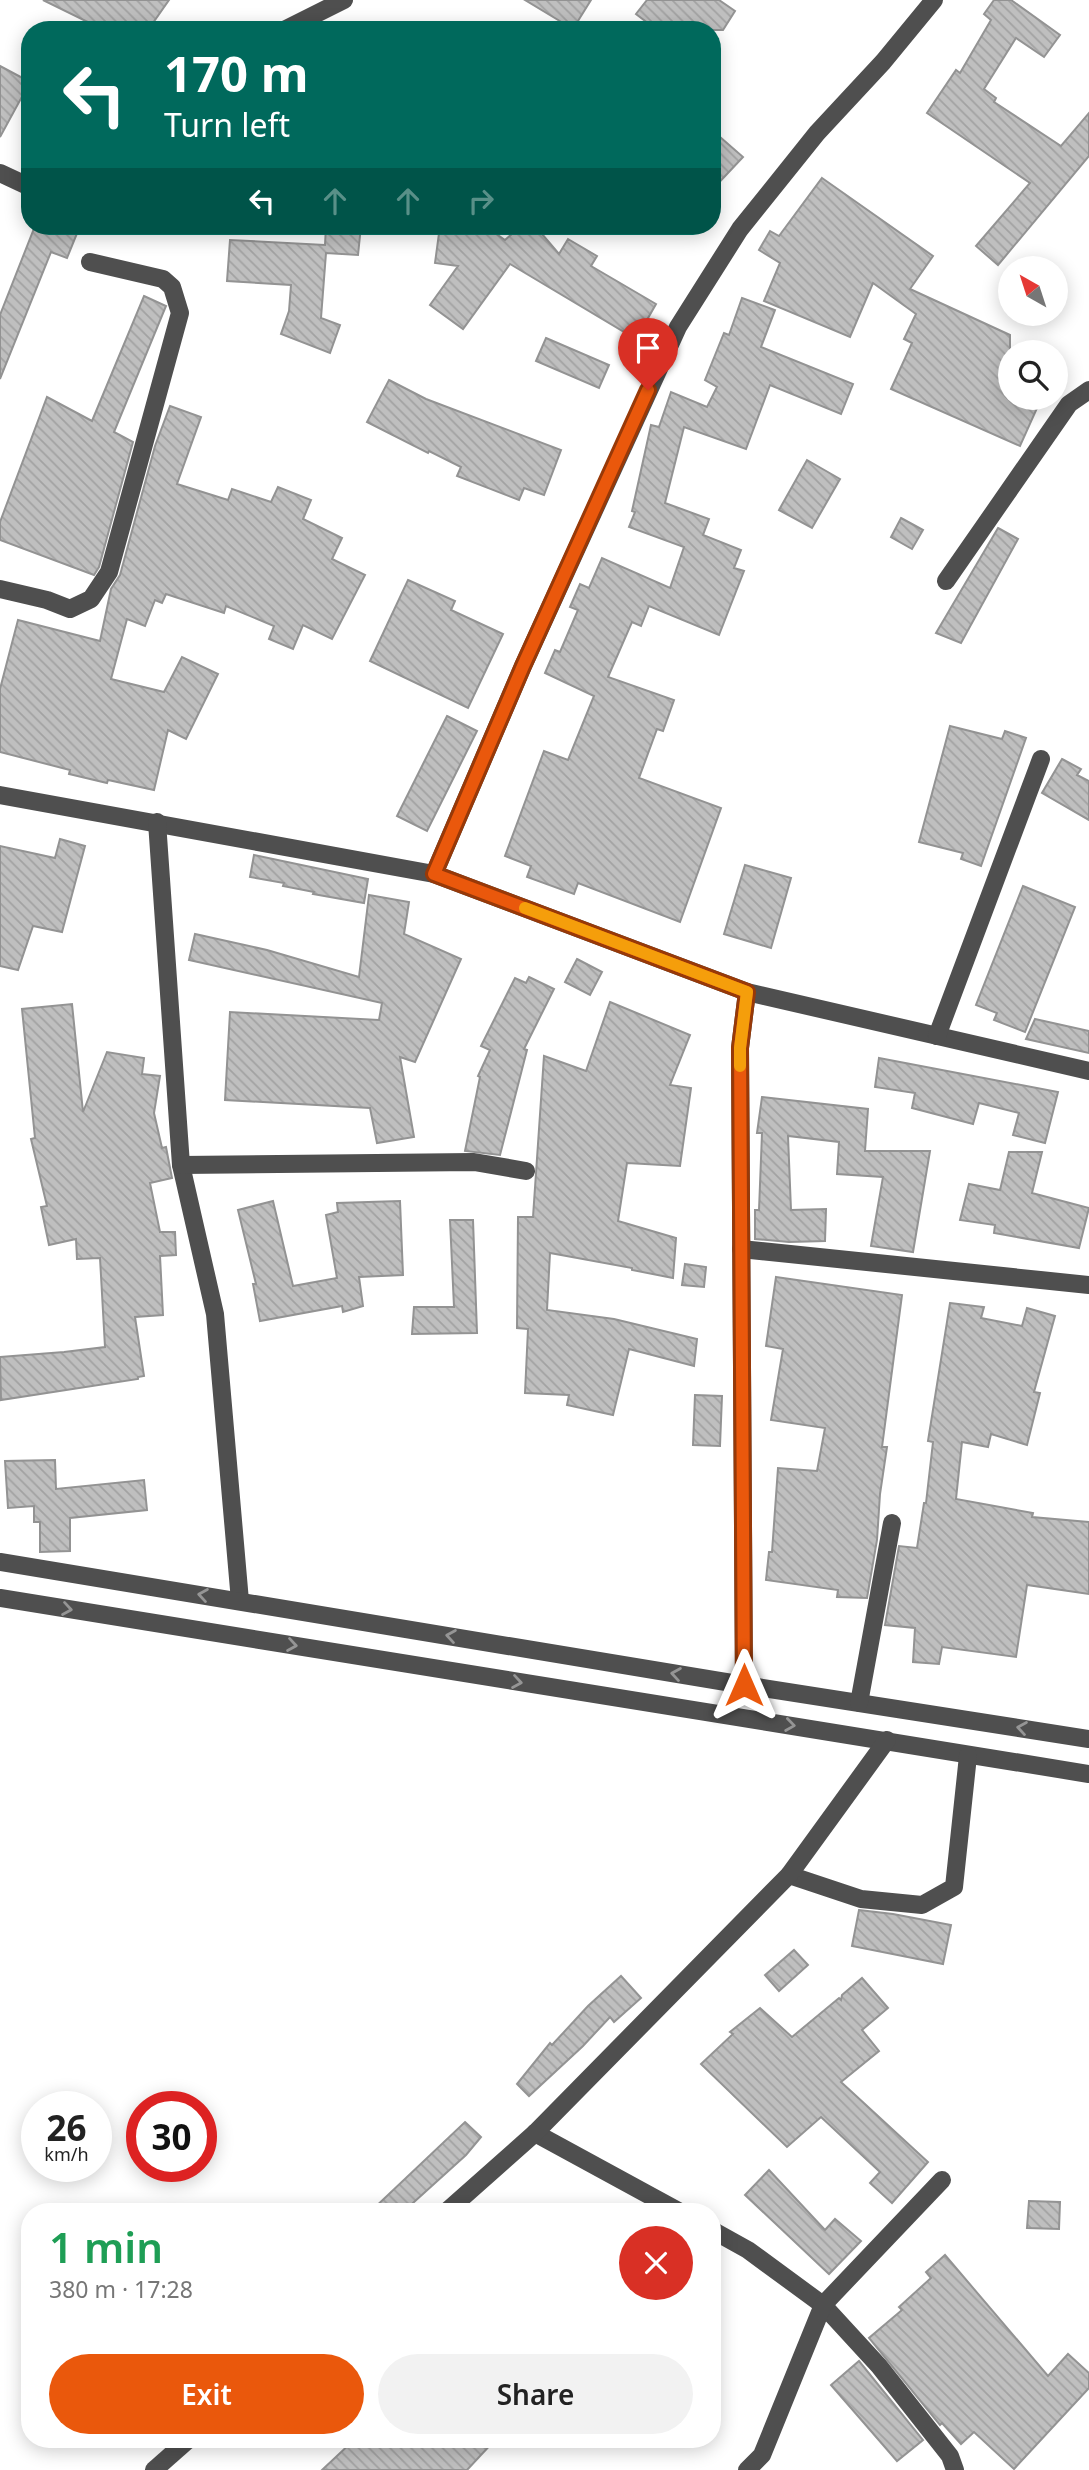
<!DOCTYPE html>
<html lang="en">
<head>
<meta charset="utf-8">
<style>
  body { margin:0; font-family:"Noto Sans",sans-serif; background:#f2f2f2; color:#222; height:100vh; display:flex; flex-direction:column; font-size:26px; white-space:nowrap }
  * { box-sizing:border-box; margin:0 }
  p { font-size:23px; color:#767676 }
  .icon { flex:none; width:38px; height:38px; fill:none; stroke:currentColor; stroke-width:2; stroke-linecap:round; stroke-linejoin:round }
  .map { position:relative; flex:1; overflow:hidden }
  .details { position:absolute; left:21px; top:2203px; width:700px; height:245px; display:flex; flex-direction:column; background:#fff; border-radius:28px; box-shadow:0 4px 18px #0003 }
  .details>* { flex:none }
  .top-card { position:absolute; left:21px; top:21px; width:700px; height:214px; border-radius:28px; box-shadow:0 4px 18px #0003; background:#00695c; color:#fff; overflow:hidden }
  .needle { width:46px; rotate:321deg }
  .fabs { position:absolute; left:998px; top:256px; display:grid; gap:14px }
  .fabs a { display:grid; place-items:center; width:70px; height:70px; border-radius:50%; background:#fff; box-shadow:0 4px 18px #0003; font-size:35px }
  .speed { position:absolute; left:21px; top:2091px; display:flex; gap:14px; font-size:35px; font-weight:700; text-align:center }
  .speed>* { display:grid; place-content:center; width:91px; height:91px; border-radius:50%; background:#fff; box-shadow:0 4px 18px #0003; line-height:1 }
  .speed small { font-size:18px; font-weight:400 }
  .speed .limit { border:10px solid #d22; background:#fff; color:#111 }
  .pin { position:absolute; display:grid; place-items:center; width:60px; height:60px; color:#fff; margin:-72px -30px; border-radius:50% 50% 50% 0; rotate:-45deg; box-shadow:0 0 7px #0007 }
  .pin .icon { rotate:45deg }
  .me { position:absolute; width:77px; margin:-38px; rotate:0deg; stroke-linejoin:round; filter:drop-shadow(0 0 5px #0008) }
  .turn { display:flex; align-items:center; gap:24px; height:147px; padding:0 28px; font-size:32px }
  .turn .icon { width:91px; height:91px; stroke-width:2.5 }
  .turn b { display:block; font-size:49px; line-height:60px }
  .lanes { display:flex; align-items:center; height:66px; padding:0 28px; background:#0003; justify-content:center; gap:35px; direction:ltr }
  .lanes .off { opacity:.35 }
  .round { display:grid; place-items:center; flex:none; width:74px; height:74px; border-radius:37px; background:#f2f2f2 }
  .summary { display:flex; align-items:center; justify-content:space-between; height:119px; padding:0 28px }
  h1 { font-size:42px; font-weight:600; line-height:52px; color:#1e9e55 }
  .primary-button { display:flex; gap:14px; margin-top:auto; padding:14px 28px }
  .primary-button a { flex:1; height:80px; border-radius:42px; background:#ea580c; color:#fff; font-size:28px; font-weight:600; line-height:80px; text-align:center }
  .primary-button a+a { background:#f2f2f2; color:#222 }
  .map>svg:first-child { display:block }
  .building { fill:url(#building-back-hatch); stroke:#939393; stroke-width:2 }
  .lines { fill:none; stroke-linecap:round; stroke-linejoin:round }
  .minor { stroke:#4f4f4f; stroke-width:18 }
  .oneway { stroke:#959595 }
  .route-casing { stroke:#983908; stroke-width:18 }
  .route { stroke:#ea580c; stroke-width:12 }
  .slow { stroke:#f59e0b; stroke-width:12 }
</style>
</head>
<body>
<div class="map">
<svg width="1089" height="2470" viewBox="0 0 1089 2470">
  <defs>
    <pattern id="building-back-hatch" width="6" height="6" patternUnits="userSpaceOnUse" patternTransform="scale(1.75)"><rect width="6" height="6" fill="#bfbfbf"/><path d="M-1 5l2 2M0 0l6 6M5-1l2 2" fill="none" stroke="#a2a2a2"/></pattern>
  </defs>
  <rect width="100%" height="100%" fill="#fff"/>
  <g class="building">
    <polygon points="43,0 169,0 148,30 104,30"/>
    <polygon points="525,0 591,0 573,29"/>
    <polygon points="647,0 719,0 735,11 723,30 657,30 636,14"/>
    <polygon points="994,0 1011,0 1060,35 1044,57 1016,38 984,89 996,98 994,102 1061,146 1089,113 1089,156 998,265 976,246 1030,183 927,113 956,70 960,73 991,20 984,14"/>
    <polygon points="0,66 30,82 0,137"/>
    <polygon points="712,130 743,157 712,190"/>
    <polygon points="822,178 933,256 910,289 1010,335 1010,397 1042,397 1020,446 891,389 912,343 904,339 916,314 873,283 850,337 764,301 780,263 759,250 770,231 779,236"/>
    <polygon points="35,226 80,226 67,258 51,252 0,379 0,315"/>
    <polygon points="326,226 361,226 358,255 326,253 321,318 340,325 330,353 281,334 289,311 291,285 227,281 230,240 325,245"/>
    <polygon points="440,226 485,226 505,240 521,226 537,226 536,227 559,254 568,239 597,256 591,266 656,304 636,339 510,264 463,329 430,305 458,266 435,263"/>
    <polygon points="144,296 166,306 114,432 133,442 99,567 94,575 0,540 0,522 47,397 92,421"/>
    <polygon points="742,298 775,310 761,347 853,384 841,414 770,385 746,449 684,427 665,503 709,519 703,535 741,550 734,568 744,571 719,635 649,606 641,626 632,622 608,677 674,700 663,731 657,729 639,778 721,808 680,922 578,883 574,894 527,877 531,866 505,856 544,751 568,760 594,696 545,673 555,650 560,652 578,610 570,607 580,584 589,588 602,558 670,588 684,547 629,527 635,512 632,511 651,425 659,427 671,392 707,407 717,387 705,380 724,333 729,335"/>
    <polygon points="546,338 609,365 599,388 536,361"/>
    <polygon points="389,380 426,399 561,450 544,495 524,488 519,500 457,476 461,467 429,451 428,453 367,422"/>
    <polygon points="170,406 201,417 177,484 228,500 232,489 271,502 278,487 311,500 303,519 342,538 332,559 365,575 332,639 303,625 293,649 269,639 274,626 226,606 224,613 166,594 162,603 155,600 145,626 127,619 111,679 164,692 182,657 218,674 186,739 168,730 154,790 108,780 107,783 69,774 70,770 0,752 0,689 18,620 100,641 111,589 120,575 155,446"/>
    <polygon points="807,460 840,479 812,528 779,510"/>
    <polygon points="901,518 923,530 912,549 891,537"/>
    <polygon points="998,528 1018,539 961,643 936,633"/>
    <polygon points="408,580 455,601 451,610 503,634 468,708 370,661"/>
    <polygon points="447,716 477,731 427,831 397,816"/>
    <polygon points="950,726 1002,739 1005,731 1026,738 981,866 961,859 963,853 919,842"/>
    <polygon points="1062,759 1081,769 1077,775 1089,781 1089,820 1042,793"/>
    <polygon points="60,839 85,846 62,932 33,926 18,970 0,966 0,846 55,858"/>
    <polygon points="254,855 368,879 364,903 313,894 314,892 283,886 284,883 250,877"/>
    <polygon points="745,865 791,878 771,948 724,934"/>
    <polygon points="1023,886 1075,907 1025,1032 994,1020 997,1013 976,1005"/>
    <polygon points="369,895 409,902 404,934 461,959 415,1062 400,1057 414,1137 377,1143 370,1108 225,1100 230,1012 379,1020 382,1003 189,960 195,934 267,950 359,977"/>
    <polygon points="577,959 602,972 590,995 565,982"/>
    <polygon points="529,977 554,989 524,1049 527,1050 500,1155 465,1151 480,1077 478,1076 490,1050 481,1046 515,978 526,983"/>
    <polygon points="610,1002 690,1035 670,1085 691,1088 680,1166 627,1163 618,1221 676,1238 673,1278 632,1270 632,1268 550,1253 547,1310 614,1319 697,1339 694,1366 629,1349 613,1415 567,1405 569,1395 525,1393 528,1329 517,1328 518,1217 533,1217 544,1056 586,1071"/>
    <polygon points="72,1004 83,1112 107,1052 144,1058 142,1074 160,1076 154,1113 162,1148 166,1147 172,1178 150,1183 160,1232 175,1232 176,1255 160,1256 163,1315 135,1317 144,1376 138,1377 138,1379 1,1400 0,1357 64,1352 105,1347 100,1258 77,1259 76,1239 49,1245 41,1207 47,1206 31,1139 35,1138 22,1009"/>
    <polygon points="1035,1019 1089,1031 1089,1053 1026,1039"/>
    <polygon points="879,1058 1058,1092 1045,1143 1013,1135 1019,1113 979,1103 973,1124 912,1108 915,1093 875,1087"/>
    <polygon points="762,1097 868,1109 865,1151 930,1151 913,1252 871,1246 883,1177 837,1174 839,1142 788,1136 791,1210 826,1209 825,1241 789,1242 755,1239 755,1210 759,1210 762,1133 757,1133"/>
    <polygon points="1009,1152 1042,1152 1032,1193 1089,1208 1079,1248 994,1233 995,1225 960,1220 969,1184 1000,1190"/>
    <polygon points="273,1201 293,1286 337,1278 326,1215 338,1212 337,1203 400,1201 403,1275 359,1277 363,1306 343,1312 342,1306 260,1321 253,1284 256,1284 238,1210"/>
    <polygon points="450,1220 473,1220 477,1333 412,1334 414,1307 454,1307"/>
    <polygon points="685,1264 706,1267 704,1287 682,1285"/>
    <polygon points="776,1277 902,1295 882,1447 887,1447 880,1494 877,1540 867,1598 837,1597 838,1590 766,1580 769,1552 772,1552 778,1468 817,1471 825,1428 771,1420 783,1349 766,1346"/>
    <polygon points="950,1303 984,1307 981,1318 1022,1326 1027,1308 1055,1316 1034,1392 1040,1393 1027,1445 991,1434 988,1447 962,1442 956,1499 1033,1513 1032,1517 1089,1522 1089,1594 1027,1585 1016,1657 942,1647 939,1664 913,1662 915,1628 885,1625 899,1546 917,1548 924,1503 926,1503 933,1442 928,1441"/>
    <polygon points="695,1395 722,1396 720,1446 693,1445"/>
    <polygon points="55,1460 56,1489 144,1480 147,1510 70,1518 70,1551 40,1552 40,1522 34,1522 34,1506 8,1508 5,1461"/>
    <polygon points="859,1910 893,1914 951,1925 943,1964 852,1946"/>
    <polygon points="794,1950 808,1965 779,1991 765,1975"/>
    <polygon points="621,1976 641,1998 614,2022 610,2017 583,2046 529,2096 517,2084 550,2043 552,2045 588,2006"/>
    <polygon points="862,1978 888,2008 862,2030 879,2051 841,2082 928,2162 892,2203 870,2183 880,2172 821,2117 787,2147 701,2064 733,2034 730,2032 760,2008 792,2037 839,1998 841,2000 842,1995"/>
    <polygon points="465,2122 481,2137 466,2155 403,2212 370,2212"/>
    <polygon points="769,2170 825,2230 835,2219 861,2241 829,2274 745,2195"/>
    <polygon points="1029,2201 1060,2202 1059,2229 1027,2228"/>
    <polygon points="945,2255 1048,2376 1068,2354 1089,2373 1089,2388 1014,2469 974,2432 961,2444 942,2423 940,2425 869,2338 902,2310 899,2307 931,2278 926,2272"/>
    <polygon points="859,2361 923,2440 897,2461 831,2385"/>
    <polygon points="354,2440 495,2440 467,2470 322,2470"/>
  </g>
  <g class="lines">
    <g class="minor">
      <polyline points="284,30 344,0"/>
      <polyline points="0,173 30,187"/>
      <polyline points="946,581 1069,404 1089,390"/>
      <polyline points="0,589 47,600 70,609 91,599 109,572 180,313 172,287 163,279 90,262"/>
      <polyline points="0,795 434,874 747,992 1089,1071"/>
      <polyline points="157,822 181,1165 215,1314 240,1601"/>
      <polyline points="434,874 523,666 678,327 740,229 817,133 883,62 934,0"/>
      <polyline points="937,1036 1041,759"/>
      <polyline points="181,1165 474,1162 526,1171"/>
      <polyline points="741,1249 1089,1285"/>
      <polyline points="0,1562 744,1685 1089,1739"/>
      <polyline points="0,1598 1089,1774"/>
      <polyline points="744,1685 740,1048 747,992"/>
      <polyline points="859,1703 892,1523"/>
      <polyline points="789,1875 861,1899 922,1905 954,1887 968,1756"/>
      <polyline points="535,2133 680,2212"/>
      <polyline points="446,2212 535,2133 789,1875 887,1740"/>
      <polyline points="712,2230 748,2250 823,2305 879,2366 950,2456 955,2470"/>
      <polyline points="154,2470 188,2440"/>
      <polyline points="747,2470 762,2455 823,2305 942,2180"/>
    </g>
  </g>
  <defs><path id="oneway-chevron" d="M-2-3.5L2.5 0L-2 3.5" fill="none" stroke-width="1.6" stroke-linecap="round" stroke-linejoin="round" transform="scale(1.75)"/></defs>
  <g class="oneway">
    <use href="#oneway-chevron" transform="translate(203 1595) rotate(-171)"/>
    <use href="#oneway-chevron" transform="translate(67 1609) rotate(9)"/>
    <use href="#oneway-chevron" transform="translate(451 1636) rotate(-171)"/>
    <use href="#oneway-chevron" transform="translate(292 1645) rotate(9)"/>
    <use href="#oneway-chevron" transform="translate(676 1674) rotate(-171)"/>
    <use href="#oneway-chevron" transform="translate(517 1682) rotate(9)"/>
    <use href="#oneway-chevron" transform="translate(790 1725) rotate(8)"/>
    <use href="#oneway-chevron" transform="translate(1022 1728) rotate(-171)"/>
  </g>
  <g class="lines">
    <g class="route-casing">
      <polyline id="route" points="648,390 523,666 434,874 747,992 740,1048 744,1685"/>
    </g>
    <use href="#route" class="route"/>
    <polyline class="slow" points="525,908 747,992 740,1048 740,1066"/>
  </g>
</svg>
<div class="fabs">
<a><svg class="needle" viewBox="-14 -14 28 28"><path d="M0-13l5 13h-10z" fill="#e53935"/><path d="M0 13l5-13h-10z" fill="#767676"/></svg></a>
<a><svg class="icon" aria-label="search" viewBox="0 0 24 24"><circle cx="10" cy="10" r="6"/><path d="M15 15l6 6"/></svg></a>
</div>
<div class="speed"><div>26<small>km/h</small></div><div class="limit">30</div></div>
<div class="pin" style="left:648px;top:390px;background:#d93025"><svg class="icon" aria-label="arrive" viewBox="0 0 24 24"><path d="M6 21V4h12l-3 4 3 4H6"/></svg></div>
<svg class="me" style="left:744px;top:1685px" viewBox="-20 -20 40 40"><path d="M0-17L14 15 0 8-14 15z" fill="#ea580c" stroke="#fff" stroke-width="4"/></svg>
<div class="top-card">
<div class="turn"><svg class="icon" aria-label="left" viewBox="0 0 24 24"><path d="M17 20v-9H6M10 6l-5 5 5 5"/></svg><div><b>170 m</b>Turn left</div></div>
<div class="lanes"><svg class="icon" aria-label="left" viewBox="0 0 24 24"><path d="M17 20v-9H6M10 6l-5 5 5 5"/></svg><svg class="icon off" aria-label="ahead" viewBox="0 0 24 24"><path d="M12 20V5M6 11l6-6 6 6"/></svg><svg class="icon off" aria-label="ahead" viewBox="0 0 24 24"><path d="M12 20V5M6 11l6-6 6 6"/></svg><svg class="icon off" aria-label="right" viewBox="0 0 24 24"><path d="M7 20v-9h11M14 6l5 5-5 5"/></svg></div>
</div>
<section class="details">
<div class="summary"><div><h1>1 min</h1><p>380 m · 17:28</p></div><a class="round" style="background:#d93025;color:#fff"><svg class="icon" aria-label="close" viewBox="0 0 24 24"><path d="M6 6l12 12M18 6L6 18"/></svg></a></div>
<div class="primary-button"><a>Exit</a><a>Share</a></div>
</section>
</div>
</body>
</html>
